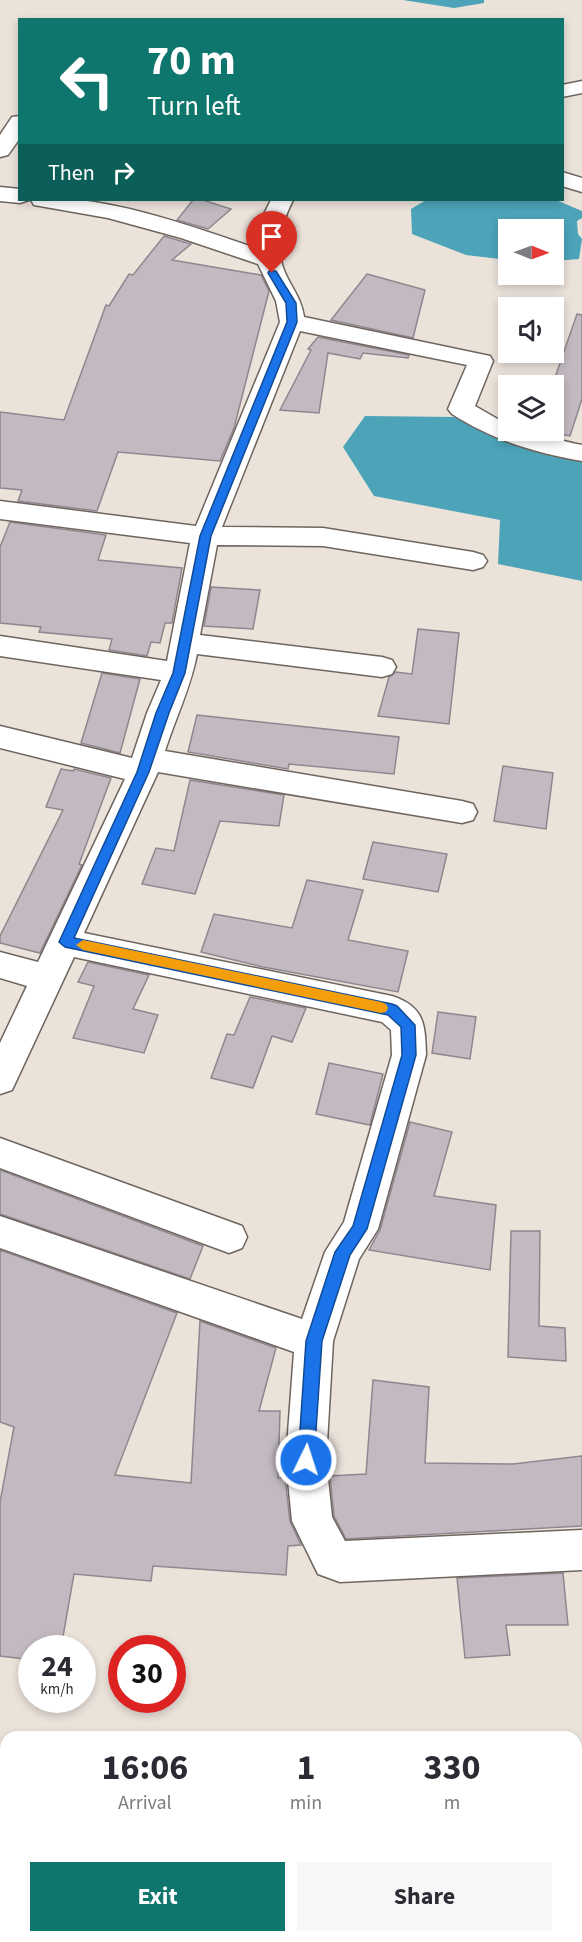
<!DOCTYPE html>
<html lang="en">
<head>
<meta charset="utf-8">
<style>
  body { margin:0; font-family:"Source Sans 3",sans-serif; background:#f7f7f7; color:#2b2b33; height:100vh; display:flex; flex-direction:column; font-size:22px; white-space:nowrap }
  * { box-sizing:border-box; margin:0 }
  p { font-size:20px; color:#7c7c81 }
  .icon { flex:none; width:33px; height:33px; fill:none; stroke:currentColor; stroke-width:2; stroke-linecap:round; stroke-linejoin:round }
  .map { position:relative; flex:1; overflow:hidden }
  .panel { position:absolute; left:0px; top:1731px; width:582px; height:212px; display:flex; flex-direction:column; background:#fff; border-radius:18px 18px 0 0; box-shadow:0 3px 9px #0003 }
  .panel>* { flex:none }
  .guide { position:absolute; left:18px; top:18px; width:546px; height:183px; border-radius:0px; box-shadow:0 3px 9px #0003; background:#0f766e; color:#fff; overflow:hidden }
  .needle { width:39px; rotate:91deg }
  .fabs { position:absolute; left:498px; top:219px; display:grid; gap:12px }
  .fabs a { display:grid; place-items:center; width:66px; height:66px; border-radius:0px; background:#fff; box-shadow:0 3px 9px #0003; font-size:30px }
  .speed { position:absolute; left:18px; top:1635px; display:flex; gap:12px; font-size:30px; font-weight:700; text-align:center }
  .speed>* { display:grid; place-content:center; width:78px; height:78px; border-radius:50%; background:#fff; box-shadow:0 3px 9px #0003; line-height:1 }
  .speed small { font-size:15px; font-weight:400 }
  .speed .limit { border:9px solid #d22; background:#fff; color:#111 }
  .pin { position:absolute; display:grid; place-items:center; width:51px; height:51px; color:#fff; margin:-62px -26px; border-radius:50% 50% 50% 0; rotate:-45deg; box-shadow:0 0 6px #0007 }
  .pin .icon { rotate:45deg }
  .me { position:absolute; width:66px; margin:-33px; rotate:4deg; stroke-linejoin:round; filter:drop-shadow(0 0 4px #0008) }
  .turn { display:flex; align-items:center; gap:21px; height:126px; padding:0 30px; font-size:27px }
  .turn .icon { width:78px; height:78px; stroke-width:2.5 }
  .turn b { display:block; font-size:42px; line-height:51px }
  .then { display:flex; align-items:center; height:57px; padding:0 30px; background:#0003; gap:12px; font-size:22px }
  .eta { display:flex; justify-content:space-evenly; align-items:center; height:102px; text-align:center }
  .eta b { font-size:36px; font-weight:700; line-height:42px }
  .primary-button { display:flex; gap:12px; margin-top:auto; padding:12px 30px }
  .primary-button a { flex:1; height:69px; border-radius:0px; background:#0f766e; color:#fff; font-size:24px; font-weight:700; line-height:69px; text-align:center }
  .primary-button a+a { background:#f7f7f7; color:#2b2b33 }
  .map>svg:first-child { display:block }
  .water { fill:#4da4b9 }
  .building { fill:#c2b9c1; stroke:#8f878f; stroke-width:1.5 }
  .lines { fill:none; stroke-linecap:round; stroke-linejoin:round }
  .minor-casing { stroke:#6d655e; stroke-width:3 }
  .minor { fill:#fff; fill-rule:evenodd }
  .route { fill:#1a73e8; stroke:#114b97; stroke-width:1.5 }
  .slow { fill:#f59e0b }
</style>
</head>
<body>
<div class="map">
<svg width="582" height="1942" viewBox="0 0 582 1942">
  <rect width="100%" height="100%" fill="#ebe2da"/>
  <g class="water">
    <polygon points="403,0 484,0 484,3 454,8"/>
    <polygon points="426,200 556,200 582,211 582,218 577,221 578,234 582,239 579,259 554,261 554,230 508,230 508,260 466,255 412,234 411,209"/>
    <polygon points="365,416 456,417 563,453 582,454 582,581 498,564 500,520 374,496 343,447"/>
  </g>
  <g class="building">
    <polygon points="193,200 203,200 231,209 208,229 177,220"/>
    <polygon points="164,236 191,244 172,260 261,275 269,291 234,428 220,461 118,452 97,511 18,501 22,490 0,488 0,412 64,420 106,305 109,306 129,274 133,275"/>
    <polygon points="367,274 425,290 413,338 331,320"/>
    <polygon points="577,314 582,315 582,399 570,436 536,430 554,430 552,386"/>
    <polygon points="318,337 409,355 408,358 363,353 360,359 328,353 319,413 280,410 311,350 308,349"/>
    <polygon points="10,522 106,535 98,560 182,568 172,623 165,623 160,643 151,642 147,656 109,650 112,639 39,632 41,627 0,623 0,547"/>
    <polygon points="211,587 260,590 253,629 204,626"/>
    <polygon points="418,629 459,633 449,724 378,716 389,677 396,672 412,674"/>
    <polygon points="102,673 140,679 120,753 81,743"/>
    <polygon points="197,715 399,737 394,774 289,764 288,769 188,752"/>
    <polygon points="503,766 553,773 546,829 494,821"/>
    <polygon points="61,769 73,771 74,769 111,778 79,864 82,865 40,953 0,943 0,936 63,810 46,807"/>
    <polygon points="190,780 284,795 279,826 220,821 195,894 142,884 156,848 174,851"/>
    <polygon points="373,842 447,854 438,892 363,879"/>
    <polygon points="307,880 363,890 348,940 408,951 398,992 263,967 201,952 214,914 292,928"/>
    <polygon points="88,962 149,975 133,1009 158,1015 144,1053 73,1038 94,986 78,982"/>
    <polygon points="250,997 306,1008 292,1042 272,1036 253,1088 211,1078 227,1034 234,1035"/>
    <polygon points="438,1012 476,1017 470,1059 432,1053"/>
    <polygon points="329,1063 383,1074 370,1125 316,1114"/>
    <polygon points="410,1122 452,1132 434,1196 496,1205 490,1270 369,1250 380,1230"/>
    <polygon points="0,1170 203,1246 190,1279 0,1214"/>
    <polygon points="511,1231 540,1231 539,1326 565,1328 566,1361 508,1357"/>
    <polygon points="0,1250 177,1313 115,1475 191,1483 200,1321 276,1348 259,1411 280,1411 278,1478 285,1478 290,1521 301,1545 288,1546 286,1575 153,1566 151,1581 74,1574 61,1648 32,1648 32,1660 0,1656 0,1502 14,1427 0,1422"/>
    <polygon points="373,1380 429,1387 425,1463 513,1464 582,1456 582,1526 346,1539 334,1516 330,1476 366,1474"/>
    <polygon points="563,1573 568,1625 506,1625 510,1655 465,1658 457,1578"/>
  </g>
  <g class="lines">
    <g class="minor-casing">
      <g id="minor">
        <polygon points="582,81 582,93 562,97 562,85"/>
        <polygon points="20,116 20,138 8,155 0,157 0,135 12,117"/>
        <polygon points="562,172 582,178 582,192 562,186"/>
        <polygon points="0,187 20,189 20,200 29,200 20,203 0,201"/>
        <path d="M31,200C101,192 189,226 256,248L258,226L271,200H293C280,226 273,251 288,279C295,292 302,302 304,317L490,356L493,361L475,406L508,425V430C533,430 558,441 582,445V461C535,453 493,440 452,414L448,409L467,365L300,331L222,527L323,528L473,552L483,555L487,561L483,567L473,570L323,546L217,545L200,635L382,657L392,660L396,667L392,674L382,677L197,654C191,687 175,719 165,751L462,801L473,804L477,812L473,820L462,823L158,772L84,933L392,996C425,1007 425,1025 426,1055L378,1229L359,1259L333,1341L326,1460L332,1517L345,1541L582,1530V1570L340,1582L318,1574L292,1521L286,1460L294,1352L0,1248V1216L302,1319L325,1252L344,1222L392,1055L391,1030L382,1022L74,957L12,1090L0,1094V1043L27,986L0,978V952L38,962L125,779L0,748V726L132,758L147,713L161,680L0,656V636L167,661L190,543L0,519V501L196,526L280,322L276,301L258,264L181,238L108,218L34,205Z"/>
        <polygon points="0,1138 242,1226 247,1237 242,1248 229,1253 0,1168"/>
        <polygon points="582,1889 582,1935 576,1936 576,1890"/>
        <polygon points="400,1936 474,1936 472,1942 398,1942"/>
      </g>
    </g>
    <use href="#minor" class="minor"/>
  </g>
  <polygon class="route" points="269,271 276,271 296,303 297,322 211,536 185,673 169,713 149,772 74,938 392,1004 397,1006 415,1025 416,1055 367,1229 350,1255 322,1341 314,1460 312,1466 306,1468 300,1466 298,1460 306,1341 335,1252 353,1226 402,1055 401,1027 388,1015 65,947 59,942 137,772 156,713 173,673 200,536 287,322 286,303 268,273"/>
  <polygon class="slow" points="83,940 381,1002 386,1004 388,1008 386,1012 381,1013 83,950 76,945"/>
</svg>
<div class="fabs">
<a><svg class="needle" viewBox="-14 -14 28 28"><path d="M0-13l5 13h-10z" fill="#e53935"/><path d="M0 13l5-13h-10z" fill="#7c7c81"/></svg></a>
<a><svg class="icon" aria-label="sound" viewBox="0 0 24 24"><path d="M4 9h4l5-4v14l-5-4H4zM17 9q2 3 0 6"/></svg></a>
<a><svg class="icon" aria-label="layers" viewBox="0 0 24 24"><path d="M12 4l9 5-9 5-9-5zM3 14l9 5 9-5"/></svg></a>
</div>
<div class="speed"><div>24<small>km/h</small></div><div class="limit">30</div></div>
<div class="pin" style="left:272px;top:273px;background:#d93025"><svg class="icon" aria-label="arrive" viewBox="0 0 24 24"><path d="M6 21V4h12l-3 4 3 4H6"/></svg></div>
<svg class="me" style="left:306px;top:1460px" viewBox="-20 -20 40 40"><circle r="17" fill="#1a73e8" stroke="#fff" stroke-width="3"/><path d="M0-11L8 9 0 5-8 9z" fill="#fff"/></svg>
<div class="guide">
<div class="turn"><svg class="icon" aria-label="left" viewBox="0 0 24 24"><path d="M17 20v-9H6M10 6l-5 5 5 5"/></svg><div><b>70 m</b>Turn left</div></div>
<div class="then">Then<svg class="icon" aria-label="right" viewBox="0 0 24 24"><path d="M7 20v-9h11M14 6l5 5-5 5"/></svg></div>
</div>
<section class="panel">
<div class="eta">
<div><b>16:06</b><p>Arrival</p></div>
<div><b>1</b><p>min</p></div>
<div><b>330</b><p>m</p></div>
</div>
<div class="primary-button"><a>Exit</a><a>Share</a></div>
</section>
</div>
</body>
</html>
